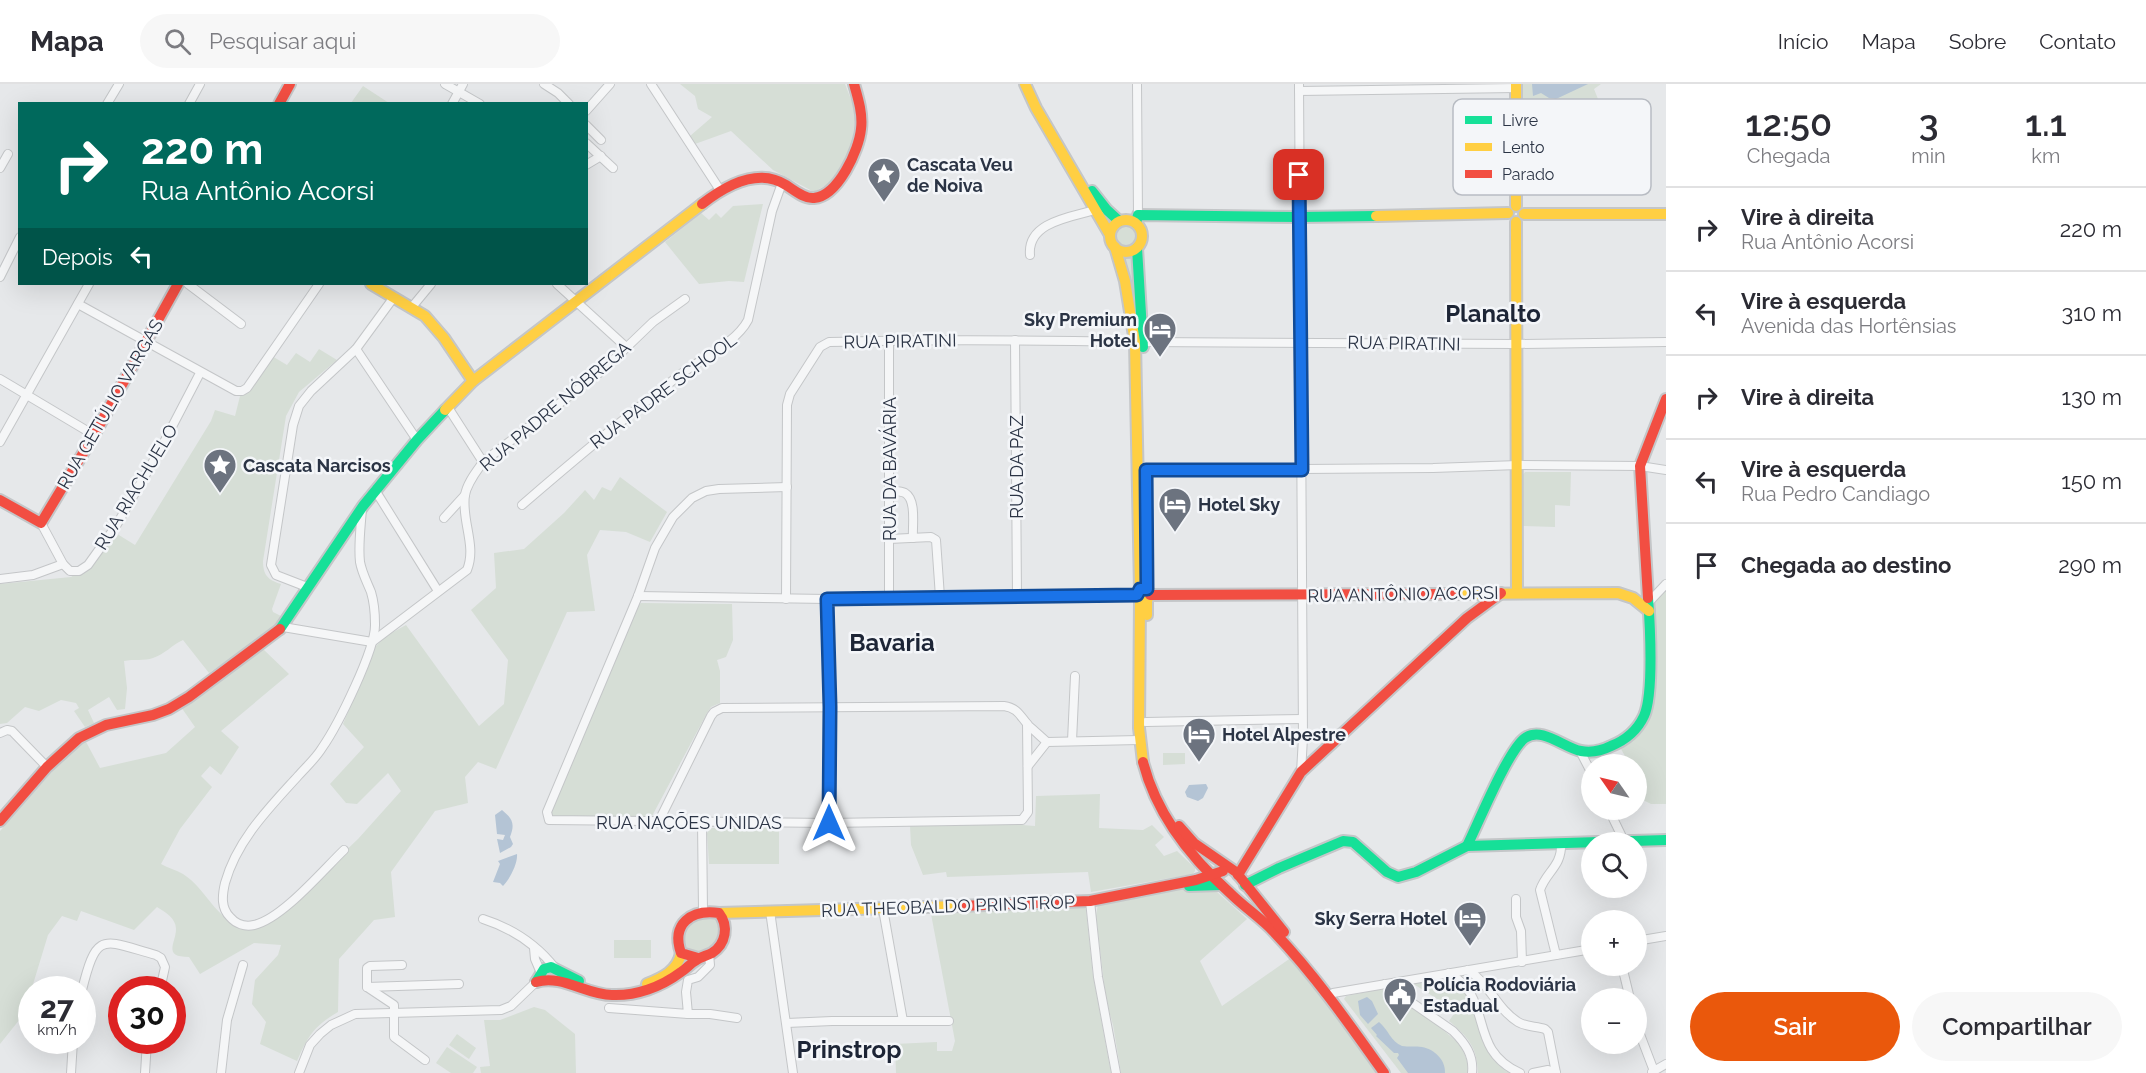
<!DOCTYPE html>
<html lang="pt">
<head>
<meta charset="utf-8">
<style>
  body { margin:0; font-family:Raleway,sans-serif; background:#f7f7f7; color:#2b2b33; height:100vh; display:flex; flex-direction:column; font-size:22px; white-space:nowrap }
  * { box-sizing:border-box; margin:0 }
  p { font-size:20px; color:#7c7c81 }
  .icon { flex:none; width:33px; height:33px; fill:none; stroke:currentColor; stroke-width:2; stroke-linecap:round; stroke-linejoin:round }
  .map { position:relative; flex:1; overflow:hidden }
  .details { display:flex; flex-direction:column; background:#fff; width:480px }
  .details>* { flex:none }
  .top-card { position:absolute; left:18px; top:18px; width:570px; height:183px; border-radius:0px; box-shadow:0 6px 24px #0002; background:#00695c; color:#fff; overflow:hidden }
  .needle { width:39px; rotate:304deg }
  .buttons { position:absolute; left:1581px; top:670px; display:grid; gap:12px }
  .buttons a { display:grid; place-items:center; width:66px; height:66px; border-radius:50%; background:#fff; box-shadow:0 6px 24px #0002; font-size:30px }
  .speed { position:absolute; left:18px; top:892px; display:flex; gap:12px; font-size:30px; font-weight:700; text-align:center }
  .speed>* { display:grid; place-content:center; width:78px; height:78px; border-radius:50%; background:#fff; box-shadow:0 6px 24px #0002; line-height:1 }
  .speed small { font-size:15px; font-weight:400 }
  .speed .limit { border:9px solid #d22; background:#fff; color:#111 }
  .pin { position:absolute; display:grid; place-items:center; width:51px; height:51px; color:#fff; margin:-26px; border-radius:12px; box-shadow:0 3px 9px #0006 }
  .me { position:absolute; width:66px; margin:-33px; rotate:0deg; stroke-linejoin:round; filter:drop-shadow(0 0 4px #0008) }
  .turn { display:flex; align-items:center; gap:21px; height:126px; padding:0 24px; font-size:27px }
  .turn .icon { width:78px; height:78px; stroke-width:2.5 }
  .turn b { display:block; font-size:42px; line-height:51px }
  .then { display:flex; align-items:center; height:57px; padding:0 24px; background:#0003; gap:12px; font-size:22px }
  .eta { display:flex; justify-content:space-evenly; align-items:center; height:102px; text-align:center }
  .eta b { font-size:36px; font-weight:600; line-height:42px }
  .action { display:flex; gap:12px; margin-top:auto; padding:12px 24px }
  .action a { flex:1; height:69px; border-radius:36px; background:#ea580c; color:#fff; font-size:24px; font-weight:600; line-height:69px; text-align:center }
  .action a+a { background:#f7f7f7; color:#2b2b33 }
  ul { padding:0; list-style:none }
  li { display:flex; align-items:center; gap:18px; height:84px; padding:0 24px; border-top:2px solid #e1e1e2 }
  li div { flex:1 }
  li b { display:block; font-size:22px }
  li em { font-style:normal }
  header { display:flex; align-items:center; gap:36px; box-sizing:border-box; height:84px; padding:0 30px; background:#fff; border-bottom:2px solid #e1e1e2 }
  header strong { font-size:28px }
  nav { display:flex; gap:33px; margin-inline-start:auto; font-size:21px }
  .search { width:420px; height:54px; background:#f7f7f7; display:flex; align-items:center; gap:15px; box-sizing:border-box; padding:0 21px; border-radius:33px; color:#7c7c81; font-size:22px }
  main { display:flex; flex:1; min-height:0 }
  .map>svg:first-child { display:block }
  .green { fill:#d6ded6 }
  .water { fill:#b4c4d5 }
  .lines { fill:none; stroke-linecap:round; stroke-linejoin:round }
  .street-casing { stroke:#c4c6c8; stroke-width:10 }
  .fast-casing { stroke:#c4c6c8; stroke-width:14 }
  .slow-casing { stroke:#c4c6c8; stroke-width:14 }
  .jam-casing { stroke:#c4c6c8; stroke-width:14 }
  .street { stroke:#f5f6f7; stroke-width:8 }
  .fast { stroke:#16e098; stroke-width:10 }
  .slow { stroke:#ffcf43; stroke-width:10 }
  .jam { stroke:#f24e42; stroke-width:10 }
  .route-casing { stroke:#114b97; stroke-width:15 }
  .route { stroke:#1a73e8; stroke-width:10 }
  .labels { text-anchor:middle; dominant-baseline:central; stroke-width:5; stroke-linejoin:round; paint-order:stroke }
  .poi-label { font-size:18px; font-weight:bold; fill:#2b3445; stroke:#f4f6f9; text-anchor:start }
  .street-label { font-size:18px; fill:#2b3445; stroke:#f4f6f9 }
  .district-label { font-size:24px; font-weight:bold; fill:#1d2536; stroke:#f4f6f9 }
  .key { fill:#f4f6f9; stroke:#b8bcc3; stroke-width:1.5 }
  .key-label { font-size:16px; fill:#2b3445 }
</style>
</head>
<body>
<header>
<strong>Mapa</strong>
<div class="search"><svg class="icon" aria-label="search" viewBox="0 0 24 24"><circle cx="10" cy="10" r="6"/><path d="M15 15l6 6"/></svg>Pesquisar aqui</div>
<nav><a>Início</a><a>Mapa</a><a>Sobre</a><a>Contato</a></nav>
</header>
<main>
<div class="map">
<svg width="1666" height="989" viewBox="0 0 1666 989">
  <rect width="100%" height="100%" fill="#e6e8ea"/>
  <g class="green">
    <polygon points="680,0 845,0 856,28 852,59 841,86 828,100 814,108 773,86 731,47 695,60 690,52 712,33 698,25 695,12"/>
    <polygon points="1522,0 1601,0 1594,5 1598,15 1523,44"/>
    <polygon points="363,2 389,19 351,19"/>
    <polygon points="763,120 744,198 729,197 699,200 665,158 701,129 709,136 716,129 721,134 733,122"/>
    <circle cx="1124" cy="153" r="12"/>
    <polygon points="1121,171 1133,171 1136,243"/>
    <path d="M319,265L337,276L299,308L286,332L263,477C263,491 268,496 281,500L272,525L273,528L281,532L282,535L250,561L209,589L183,556C172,561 165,570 153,574C145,577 133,575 124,577L127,604L125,625L117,626L109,613L88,626L94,639L85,643L74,627L79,624L76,619L61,616L39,627L25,623L7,639L0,640V500L71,493L84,485L114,448L135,461L211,337L215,326L235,332L240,312L246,308L272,272L287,281L296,269L310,278Z"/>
    <polygon points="1525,388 1571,388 1570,422 1555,421 1555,443 1523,442 1522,392"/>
    <path d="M620,393L667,428L650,458L626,448L600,446L587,471L595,527L567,528L496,685L478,678L465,693L468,719L435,727L391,788L395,833L374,836L339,875L338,928C314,942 308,952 297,977L260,960L266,938L252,920L255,896L278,871L281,861L254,859L200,890L189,873C162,873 176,859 176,845C176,834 165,828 157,823L134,846L81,827L77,837L62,832L48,851L24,930L0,960V747L78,658L84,654L100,684L166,669L195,643L181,623L194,616L263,565L289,590L221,647L239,663L221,691L210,682L201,692L212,703L180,745L161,780C168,784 176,786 183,790C209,806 219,846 255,844L337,775L358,755L401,707L388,689L357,720L346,719L330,700L364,663L343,640L375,563L386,552L406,541L479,642L504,620L508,576L471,526L496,504L494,469L524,465L564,429L585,406L594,416L602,403L611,407Z"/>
    <polygon points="1666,504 1666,720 1651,720 1637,713 1636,681 1630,681 1621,665 1630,657 1645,635 1652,519"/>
    <polygon points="641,519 732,520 733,556 726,573 717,576 720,587 720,619 711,623 707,629 651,734 552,734 550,731 637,523"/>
    <polygon points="1163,669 1185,669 1185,680 1163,681"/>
    <polygon points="1100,710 1099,744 1143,746 1152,741 1164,753 1155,761 1164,772 1177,767 1195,784 1195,787 1193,790 1091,808 1088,788 947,793 946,788 923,791 911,761 910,742 1009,740 1035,742 1036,712"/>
    <polygon points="779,743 779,780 709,780 707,749 711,744"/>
    <polygon points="1183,805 1217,808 1247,835 1200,877 1222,922 1292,873 1381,989 1121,989 1113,941 1106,916 1096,832 1098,820 1169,806"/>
    <polygon points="1084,823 1086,825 1093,891 1111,989 896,989 895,960 937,958 937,967 952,967 955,957 931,830"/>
    <polygon points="712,832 720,837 721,854 706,869 690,870 682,862 683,845 692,834"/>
    <rect x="614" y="856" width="37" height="18"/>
    <path d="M1446,892C1488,913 1468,964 1509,989H1478C1477,963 1469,954 1449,937L1456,927L1412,899Z"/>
    <path d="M1382,905C1400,914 1449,947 1460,962C1466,970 1468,979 1468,989H1401L1344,915L1346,912Z"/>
    <polygon points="534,923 545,926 575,950 576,989 481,989 480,983 490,982 484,936 500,936"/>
    <polygon points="457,950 476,964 469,975 449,961"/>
    <polygon points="447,963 477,983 473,989 451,989 436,979"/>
  </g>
  <g class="water">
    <polygon points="1532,0 1588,0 1556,15 1549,14 1541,9 1533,12"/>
    <polygon points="1206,700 1208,704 1203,714 1198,717 1187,713 1185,708 1189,701"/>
    <path d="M502,726C513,735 515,740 510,753L513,760L511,763L500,769L497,755L503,756L505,751L497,750L495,731Z"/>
    <path d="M517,770C518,779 510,795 503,802L500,799L493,798L500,780L498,777Z"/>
    <polygon points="1367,913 1372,917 1378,930 1368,940 1360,931 1358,917"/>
    <path d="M1379,938C1388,945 1391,958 1402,962C1408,963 1416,962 1422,963C1434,965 1446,976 1445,989H1408L1397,974L1399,971L1398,969H1394L1376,952L1377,951L1371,944Z"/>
  </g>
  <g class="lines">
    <g class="street-casing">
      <g id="street">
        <polyline points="445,0 480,20"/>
        <polyline points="544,0 558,9 569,20"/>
        <polyline points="651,0 720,106"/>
        <polyline points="1137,0 1138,131"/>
        <polyline points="1299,0 1303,654 1301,688"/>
        <polyline points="1299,7 1516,4"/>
        <polyline points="107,20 119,0"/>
        <polyline points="189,20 200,0"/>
        <polyline points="452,20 463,0"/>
        <polyline points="586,27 610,0"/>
        <polyline points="586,41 601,56"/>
        <polyline points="586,59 613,84"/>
        <polyline points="586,81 601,72"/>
        <polyline points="0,84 8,70"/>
        <path d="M1030,171C1027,138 1071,133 1095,126"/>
        <polyline points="0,193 20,153"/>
        <polyline points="188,200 241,240"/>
        <polyline points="557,200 626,263"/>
        <polyline points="78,220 236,307 242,307 247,304 319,200"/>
        <polyline points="412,223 431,200"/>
        <polyline points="889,256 889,513"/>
        <polyline points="1015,256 1017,511"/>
        <polyline points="1143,258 1515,260 1666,258"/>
        <polyline points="356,265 417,356"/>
        <polyline points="0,295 94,351"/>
        <polyline points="449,325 483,378"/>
        <polyline points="0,358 89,200"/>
        <polyline points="1146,386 1433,384 1518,381 1640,382 1666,386"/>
        <polyline points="787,403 719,405 706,407 692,414 673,433 655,464 638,512 547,728 549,736 829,739 1022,736 1028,728 1027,640"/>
        <polyline points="375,406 438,507"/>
        <path d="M889,406C894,407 900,407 905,409C917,416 912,443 913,454"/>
        <path d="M522,421C574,376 627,332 681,290C702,274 736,259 748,236L772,127L782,99"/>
        <polyline points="444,434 465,411"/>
        <polyline points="41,439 63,480 70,487 79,487 88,481 116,442 162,362 200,289"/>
        <polyline points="889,455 931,453 936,456 940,513"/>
        <polyline points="0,495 33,491 63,480"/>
        <polyline points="307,503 276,491 271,481 293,341 299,322 311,307 356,265 394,213"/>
        <polyline points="638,512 827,515 1137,511"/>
        <path d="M786,515L787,321L790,310L820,263L829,258C931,255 1033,256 1135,258"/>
        <polyline points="827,515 830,623 829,739"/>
        <polyline points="1648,519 1666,500"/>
        <path d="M283,543L372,558L467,486C477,462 461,436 465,411C467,399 476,388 483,378L603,286L653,238L685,215"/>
        <polyline points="1146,638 1302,635"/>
        <polyline points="0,649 7,646 12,647 47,683"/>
        <polyline points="1072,657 1075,592"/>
        <polyline points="1580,667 1592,690"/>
        <polyline points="1028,682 1047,658 1139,656"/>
        <polyline points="1609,726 1624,757"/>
        <polyline points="702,738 703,827"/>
        <path d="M658,739L711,632L714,628L722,624L1004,622C1018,624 1020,632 1029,642C1035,647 1041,653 1047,658"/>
        <path d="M344,766C323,786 282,835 254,841C245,843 236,840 230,833C221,824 222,812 225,799C237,756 269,724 298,692C306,683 316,674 322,664C338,641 376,565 375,540C375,529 374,518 371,508C367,498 362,489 360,478C358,461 361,441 362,424"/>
        <polyline points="1516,815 1516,833 1521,847 1522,878"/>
        <polyline points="1090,817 1098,893 1116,989"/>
        <polyline points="883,825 903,937"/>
        <polyline points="770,827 793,989"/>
        <path d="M483,835C511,844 537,861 555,884"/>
        <polyline points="1636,857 1666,852"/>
        <polyline points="534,864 535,875 541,889"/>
        <path d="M1556,871L1540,806C1546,788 1562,782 1561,760"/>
        <polyline points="402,881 370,882 367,884 367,903 394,921 394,953 425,976"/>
        <polyline points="1622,882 1630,915"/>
        <path d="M1468,886C1489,899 1497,925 1518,938C1526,943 1536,942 1545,945L1548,948L1556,989"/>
        <path d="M1449,889C1495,915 1466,965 1520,989"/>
        <path d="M1385,900L1453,947C1465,959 1474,971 1472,989"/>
        <polyline points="367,903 459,900"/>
        <path d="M82,906C97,846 102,856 156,871L161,874L165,883L160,906"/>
        <polyline points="1329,913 1333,909 1592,865"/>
        <polyline points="609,924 688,930 686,908 688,896 698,893 710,881 709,870"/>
        <polyline points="688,930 710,930 737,934"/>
        <polyline points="787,939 832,937 949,937"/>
        <polyline points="1636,940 1654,987"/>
        <polyline points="1652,988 1666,980"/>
        <polyline points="71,989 73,957"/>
        <polyline points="145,989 147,957"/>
        <polyline points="221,989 227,936 243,881"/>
        <polyline points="299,989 310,961 320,950 331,941 355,930 501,926 511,922 536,898"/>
        <polyline points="1533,989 1548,986 1556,989"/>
      </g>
    </g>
    <g class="fast-casing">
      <g id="fast">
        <polyline points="1092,107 1107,126 1119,137"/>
        <polyline points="1136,139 1138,131 1299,133 1376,132"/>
        <polyline points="1137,164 1143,263"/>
        <polyline points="280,545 363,422 417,356 445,326"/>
        <path d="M1467,762C1478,740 1508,666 1525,654C1542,642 1564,664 1581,667C1592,669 1601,667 1611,662C1626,656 1637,647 1644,632C1654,610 1650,540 1648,514"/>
        <polyline points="1245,801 1279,784 1343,757 1353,758 1387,788 1398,793 1416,788 1467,762 1666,756"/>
        <polyline points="1189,802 1221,801"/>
        <polyline points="536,898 544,885 551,883 579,897"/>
      </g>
    </g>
    <g class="slow-casing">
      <g id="slow">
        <polyline points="1025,0 1036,24 1110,151"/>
        <polyline points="1516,0 1516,122"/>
        <polyline points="1524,130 1666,130"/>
        <polyline points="1376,132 1508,129"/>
        <circle cx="1126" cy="152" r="16"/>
        <polyline points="1516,138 1517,508"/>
        <polyline points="1115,163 1125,197 1135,258 1140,505 1137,511 1140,516 1139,644 1143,678"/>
        <polyline points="371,200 425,232 444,254 473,297"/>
        <polyline points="445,326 473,297 702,120"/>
        <polyline points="1147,490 1147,505 1150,511 1147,516 1147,531"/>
        <polyline points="1456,510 1618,509 1633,514 1649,527"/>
        <polyline points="719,829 959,822"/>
        <path d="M647,900C662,894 678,887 681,869"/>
      </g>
    </g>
    <g class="jam-casing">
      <g id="jam">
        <polyline points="279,20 290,0"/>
        <path d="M702,120C725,102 758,83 786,101C794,106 804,115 814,114C838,112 859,66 861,45C863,30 858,14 854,0"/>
        <polyline points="0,416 41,439 94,351 178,200"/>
        <polyline points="1150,511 1456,510"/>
        <polyline points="1648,514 1640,382 1666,315"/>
        <path d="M1143,678C1156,729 1191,774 1230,809C1244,823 1261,834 1274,848C1315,891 1350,941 1384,989"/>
        <polyline points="0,737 47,683 79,654 106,641 153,631 169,625 189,613 280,545"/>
        <polyline points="1179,742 1194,759 1236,788 1284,848"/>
        <polyline points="1238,791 1301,688 1467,534 1501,509"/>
        <polyline points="959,822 1090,817 1196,796 1223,787"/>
        <path d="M536,898C562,890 586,911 612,911C636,912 661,903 681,888C686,885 690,880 695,877C700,873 706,872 712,869C726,860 729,842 719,829C691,825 671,840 681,869L698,874"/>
      </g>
    </g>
    <use href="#street" class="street"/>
    <use href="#fast" class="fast"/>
    <use href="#slow" class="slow"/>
    <use href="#jam" class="jam"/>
  </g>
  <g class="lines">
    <g class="route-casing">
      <polyline id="route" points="829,739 830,623 827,515 1137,511 1140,505 1147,505 1146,386 1302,386 1299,91"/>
    </g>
    <use href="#route" class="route"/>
  </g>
  <defs>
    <g id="sight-pin" transform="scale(1.725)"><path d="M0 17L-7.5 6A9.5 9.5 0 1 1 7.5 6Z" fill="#6c737f" stroke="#f4f6f9"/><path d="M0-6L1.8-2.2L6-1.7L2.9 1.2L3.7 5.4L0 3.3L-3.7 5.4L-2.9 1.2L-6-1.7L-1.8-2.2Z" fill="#fff"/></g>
    <g id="hotel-pin" transform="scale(1.725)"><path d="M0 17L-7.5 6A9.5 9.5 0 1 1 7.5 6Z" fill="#6c737f" stroke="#f4f6f9"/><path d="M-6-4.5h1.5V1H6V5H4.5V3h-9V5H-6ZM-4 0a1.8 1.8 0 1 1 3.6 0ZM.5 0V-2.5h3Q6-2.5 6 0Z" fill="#fff"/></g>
    <g id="civic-pin" transform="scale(1.725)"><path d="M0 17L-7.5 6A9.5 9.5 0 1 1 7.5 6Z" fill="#6c737f" stroke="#f4f6f9"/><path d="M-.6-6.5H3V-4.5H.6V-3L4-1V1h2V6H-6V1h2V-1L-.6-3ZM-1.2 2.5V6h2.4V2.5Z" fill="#fff"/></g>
  </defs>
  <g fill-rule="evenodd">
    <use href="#sight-pin" x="884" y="90"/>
    <use href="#hotel-pin" x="1160" y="245"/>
    <use href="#sight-pin" x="220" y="381"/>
    <use href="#hotel-pin" x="1175" y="420"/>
    <use href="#hotel-pin" x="1199" y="650"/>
    <use href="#hotel-pin" x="1470" y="834"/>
    <use href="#civic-pin" x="1400" y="910"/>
  </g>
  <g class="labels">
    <g class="poi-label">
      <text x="907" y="80">Cascata Veu<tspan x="907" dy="21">de Noiva</tspan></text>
      <text x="1137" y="235" text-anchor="end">Sky Premium<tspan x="1137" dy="21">Hotel</tspan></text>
      <text x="243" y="381">Cascata Narcisos</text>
      <text x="1198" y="420">Hotel Sky</text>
      <text x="1222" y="650">Hotel Alpestre</text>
      <text x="1447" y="834" text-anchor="end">Sky Serra Hotel</text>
      <text x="1423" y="900">Polícia Rodoviária<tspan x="1423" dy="21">Estadual</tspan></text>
    </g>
    <g class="street-label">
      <text transform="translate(900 257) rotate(-1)">RUA PIRATINI</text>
      <text transform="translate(1404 259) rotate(1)">RUA PIRATINI</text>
      <text transform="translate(663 307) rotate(-37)">RUA PADRE SCHOOL</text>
      <text transform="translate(110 320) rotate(-60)">RUA GETÚLIO VARGAS</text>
      <text transform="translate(555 322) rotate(-40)">RUA PADRE NÓBREGA</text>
      <text transform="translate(1016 383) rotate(-90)">RUA DA PAZ</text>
      <text transform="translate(889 385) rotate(-90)">RUA DA BAVÁRIA</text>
      <text transform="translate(136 403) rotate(-59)">RUA RIACHUELO</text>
      <text transform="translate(1403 510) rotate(-1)">RUA ANTÔNIO ACORSI</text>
      <text x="689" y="738">RUA NAÇÕES UNIDAS</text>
      <text transform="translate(948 822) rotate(-2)">RUA THEOBALDO PRINSTROP</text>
    </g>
    <g class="district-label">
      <text x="1493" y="229">Planalto</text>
      <text x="892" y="558">Bavaria</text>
      <text x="849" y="965">Prinstrop</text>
    </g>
  </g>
  <rect x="1453" y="15" width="198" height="96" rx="9" class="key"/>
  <rect x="1465" y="32" width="27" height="8" fill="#16e098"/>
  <rect x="1465" y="59" width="27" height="8" fill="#ffcf43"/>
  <rect x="1465" y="86" width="27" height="8" fill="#f24e42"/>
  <g class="key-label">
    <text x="1502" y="42">Livre</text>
    <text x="1502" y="69">Lento</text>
    <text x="1502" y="96">Parado</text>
  </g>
</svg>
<div class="buttons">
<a><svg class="needle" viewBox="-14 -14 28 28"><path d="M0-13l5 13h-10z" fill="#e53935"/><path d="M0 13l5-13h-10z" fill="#7c7c81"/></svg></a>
<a><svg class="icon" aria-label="search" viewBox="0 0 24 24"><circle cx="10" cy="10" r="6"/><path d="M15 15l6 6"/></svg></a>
<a>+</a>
<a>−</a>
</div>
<div class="speed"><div>27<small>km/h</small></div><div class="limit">30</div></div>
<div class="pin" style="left:1299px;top:91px;background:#d93025"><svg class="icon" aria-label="arrive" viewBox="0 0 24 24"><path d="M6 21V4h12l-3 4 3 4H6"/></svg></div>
<svg class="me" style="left:829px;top:739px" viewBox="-20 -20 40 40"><path d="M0-17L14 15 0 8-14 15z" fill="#1a73e8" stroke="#fff" stroke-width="4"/></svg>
<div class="top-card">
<div class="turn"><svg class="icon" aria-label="right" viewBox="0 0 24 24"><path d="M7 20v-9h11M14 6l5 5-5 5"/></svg><div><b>220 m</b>Rua Antônio Acorsi</div></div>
<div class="then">Depois<svg class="icon" aria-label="left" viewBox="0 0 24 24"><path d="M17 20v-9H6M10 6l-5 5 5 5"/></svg></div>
</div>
</div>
<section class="details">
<div class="eta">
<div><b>12:50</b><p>Chegada</p></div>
<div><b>3</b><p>min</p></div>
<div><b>1.1</b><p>km</p></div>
</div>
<ul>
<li><svg class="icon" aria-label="right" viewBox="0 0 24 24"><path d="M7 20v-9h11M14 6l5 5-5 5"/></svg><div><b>Vire à direita</b><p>Rua Antônio Acorsi</p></div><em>220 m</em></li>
<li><svg class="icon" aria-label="left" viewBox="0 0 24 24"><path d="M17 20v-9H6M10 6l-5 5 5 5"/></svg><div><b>Vire à esquerda</b><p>Avenida das Hortênsias</p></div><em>310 m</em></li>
<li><svg class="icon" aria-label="right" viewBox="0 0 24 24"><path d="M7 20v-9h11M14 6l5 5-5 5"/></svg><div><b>Vire à direita</b></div><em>130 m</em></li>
<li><svg class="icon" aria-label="left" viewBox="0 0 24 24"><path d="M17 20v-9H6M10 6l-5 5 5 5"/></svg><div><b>Vire à esquerda</b><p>Rua Pedro Candiago</p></div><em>150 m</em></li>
<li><svg class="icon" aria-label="arrive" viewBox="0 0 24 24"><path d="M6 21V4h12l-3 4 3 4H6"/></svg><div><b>Chegada ao destino</b></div><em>290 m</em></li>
</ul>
<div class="action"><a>Sair</a><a>Compartilhar</a></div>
</section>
</main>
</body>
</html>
